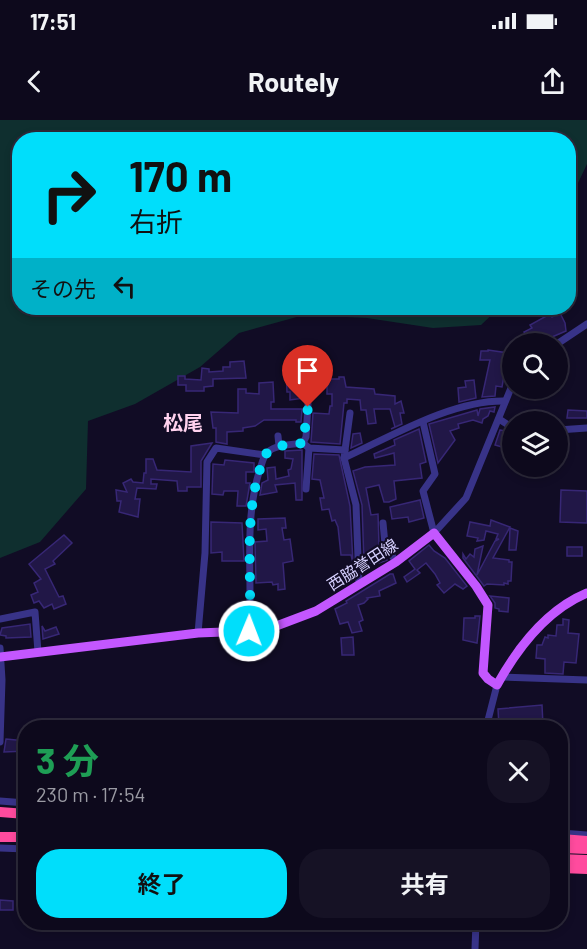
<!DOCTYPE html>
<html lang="ja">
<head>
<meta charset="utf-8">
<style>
  body { margin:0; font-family:Barlow,"Noto Sans JP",sans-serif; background:#161225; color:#f1f3f6; height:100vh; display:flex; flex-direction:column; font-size:22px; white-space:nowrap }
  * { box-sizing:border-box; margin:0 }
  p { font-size:20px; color:#9a9aa3 }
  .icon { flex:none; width:33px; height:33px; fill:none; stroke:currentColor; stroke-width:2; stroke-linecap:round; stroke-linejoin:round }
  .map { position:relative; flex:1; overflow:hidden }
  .panel { position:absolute; left:18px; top:600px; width:550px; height:210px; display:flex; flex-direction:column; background:#0d091c; border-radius:24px; box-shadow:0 3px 9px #0003,0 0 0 2px #2d2a3b }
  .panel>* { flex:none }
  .hud { position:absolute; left:12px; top:12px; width:564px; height:183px; border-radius:24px; box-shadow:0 3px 9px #0003,0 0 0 2px #2d2a3b; background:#00defb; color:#111; overflow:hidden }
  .buttons { position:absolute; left:502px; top:213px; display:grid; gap:12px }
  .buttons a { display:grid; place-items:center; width:66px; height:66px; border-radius:50%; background:#0d091c; box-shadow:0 3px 9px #0003,0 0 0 2px #2d2a3b; font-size:30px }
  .pin { position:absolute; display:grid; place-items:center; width:51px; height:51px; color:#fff; margin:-62px -26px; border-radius:50% 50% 50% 0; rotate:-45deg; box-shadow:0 0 6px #0007 }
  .pin .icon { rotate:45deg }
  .me { position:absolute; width:66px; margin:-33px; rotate:1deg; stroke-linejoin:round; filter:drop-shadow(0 0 4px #0008) }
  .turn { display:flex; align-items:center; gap:21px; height:126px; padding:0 18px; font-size:27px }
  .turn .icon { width:78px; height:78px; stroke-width:2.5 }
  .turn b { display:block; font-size:42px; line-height:51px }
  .then { display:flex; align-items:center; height:57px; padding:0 18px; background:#0003; gap:12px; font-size:22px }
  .round { display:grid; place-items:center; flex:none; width:63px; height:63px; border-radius:24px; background:#161225 }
  .summary { display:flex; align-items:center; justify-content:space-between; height:102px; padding:0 18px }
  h1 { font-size:36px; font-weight:700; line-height:45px; color:#1e9e55 }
  .cta { display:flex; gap:12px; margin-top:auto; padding:12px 18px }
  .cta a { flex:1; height:69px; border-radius:24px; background:#00defb; color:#111; font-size:24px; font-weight:700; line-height:69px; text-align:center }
  .cta a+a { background:#161225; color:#f1f3f6 }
  .status { display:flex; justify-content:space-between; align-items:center; height:42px; padding:0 30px; background:#0d091c; direction:ltr }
  .status svg { height:16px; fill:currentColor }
  header { display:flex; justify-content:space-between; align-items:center; height:78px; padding:0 18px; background:#0d091c; font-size:27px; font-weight:700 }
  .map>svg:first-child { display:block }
  .green { fill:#0f2f2f }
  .building { fill:#211747; stroke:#372775; stroke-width:1.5 }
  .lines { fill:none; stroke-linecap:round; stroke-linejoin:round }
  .minor { stroke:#383388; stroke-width:7 }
  .major { stroke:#c357ff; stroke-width:9 }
  .highway { stroke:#ff4b9e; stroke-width:10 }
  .route { stroke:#00defb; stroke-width:10; stroke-dasharray:0 18 }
  .labels { text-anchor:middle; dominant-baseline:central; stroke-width:4.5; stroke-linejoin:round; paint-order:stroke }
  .street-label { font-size:16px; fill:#d6d0ff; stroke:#110c25 }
  .quarter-label { font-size:20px; font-weight:bold; fill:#ffd2ee; stroke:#110c25 }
</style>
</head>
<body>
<div class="status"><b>17:51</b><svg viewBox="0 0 49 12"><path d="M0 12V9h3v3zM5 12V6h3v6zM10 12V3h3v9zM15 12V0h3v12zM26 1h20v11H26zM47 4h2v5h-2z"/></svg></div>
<header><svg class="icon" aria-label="back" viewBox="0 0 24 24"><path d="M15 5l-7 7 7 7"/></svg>Routely<svg class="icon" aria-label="share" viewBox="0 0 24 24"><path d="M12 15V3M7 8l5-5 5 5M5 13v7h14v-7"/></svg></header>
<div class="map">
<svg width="587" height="829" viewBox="0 0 587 829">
  <rect width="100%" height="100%" fill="#110c25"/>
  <polygon class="green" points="0,0 587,0 587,44 569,82 568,20 20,20 20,188 499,188 481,205 433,208 367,198 304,195 239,213 200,247 135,284 88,301 86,369 40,422 0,438"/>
  <g class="building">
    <polygon points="560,193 565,203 566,211 545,220 547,224 521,224 528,219 524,212 532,208 530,205 550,194 552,197"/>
    <polygon points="488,230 508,233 502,267 496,266 495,276 482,277 490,240 480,240 481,231 488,231"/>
    <polygon points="244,241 246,258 213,259 213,266 204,267 204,271 186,271 186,265 178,265 178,256 185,256 185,259 201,260 202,248 209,249 209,252 223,251 223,247 230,247 230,242"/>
    <polygon points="294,249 296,259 297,261 303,261 304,278 290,280 290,272 287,272 286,250"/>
    <polygon points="339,257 344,257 346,267 374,269 375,274 395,276 395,284 401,281 404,293 400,293 402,304 391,309 395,307 390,289 374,289 376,303 368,304 366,290 361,290 360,280 347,279 347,283 344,283 340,324 311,322 313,293 329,294 330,286 332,286 332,274 327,274 327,259 339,259"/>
    <polygon points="474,260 476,278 459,282 458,268 466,267 465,261"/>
    <polygon points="273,262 274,282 271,282 271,289 302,289 301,302 296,302 296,300 264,300 255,306 243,308 243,311 227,312 227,324 216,322 216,308 213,308 211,292 238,293 238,269 246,269 246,273 259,274 259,263"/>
    <polygon points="495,287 494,292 490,291 488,296 483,299 482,303 473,300 458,304 459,308 450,311 455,320 438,343 429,304 477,290 478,296 480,289"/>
    <polygon points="568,290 587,291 587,298 567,298"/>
    <polygon points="419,309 426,342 420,344 422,358 394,361 396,379 389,382 384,382 379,365 366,368 371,395 378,394 379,425 387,440 379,443 364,443 362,385 353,351 365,347 395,345 394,333 375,338 374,334 395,325 394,320"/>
    <polygon points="500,310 506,311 502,327 495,325"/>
    <polygon points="360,313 362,323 351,328 353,314"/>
    <polygon points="212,323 201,341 201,367 187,367 187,371 178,371 177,361 151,359 151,364 157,364 156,369 137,368 135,379 140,379 138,397 119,392 121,381 117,381 116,370 127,372 123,363 131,359 133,362 143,363 144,353 146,353 146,339 153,339 157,350 191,352 191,326"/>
    <polygon points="302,330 302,380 296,380 295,363 275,365 277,372 260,375 262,363 268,360 267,348 275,347 276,359 289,356 288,350 291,349 293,339 285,338 285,331"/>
    <polygon points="314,334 339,335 350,386 353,443 351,435 341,435 338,407 335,400 332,401 329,389 322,390 320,378 324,378 320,360 312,359"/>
    <polygon points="225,340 254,343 254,352 246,352 246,363 250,363 246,386 237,386 238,371 224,371 223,375 212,374 213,344 224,345"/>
    <polygon points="561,370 587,371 587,403 560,402"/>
    <polygon points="420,380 424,398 409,402 408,397 392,399 390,387"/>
    <polygon points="285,398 286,408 282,408 284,420 290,419 293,441 283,443 285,469 278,470 278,464 273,465 272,462 256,463 255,422 267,421 266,409 258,410 258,399"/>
    <polygon points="491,400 510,407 493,438 509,440 509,442 512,442 511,461 508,461 508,464 504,463 504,465 487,464 484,466 463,438 463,434 466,439 470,434 474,437 475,429 483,426 477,455 495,421 499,419 496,419 498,414 486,411 484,420 477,421 478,418 467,416 470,402 490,406"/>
    <polygon points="211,402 242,403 244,441 222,441 222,432 211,433"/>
    <polygon points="510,408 518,411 516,430 509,430"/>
    <polygon points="64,415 72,423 53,441 55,444 45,449 59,477 63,476 66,484 54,489 52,484 44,488 39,481 34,483 31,475 38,472 34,463 41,459 29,444"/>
    <polygon points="429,425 434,431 445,438 467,466 463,469 455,464 444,473 437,465 440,463 435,454 426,443 417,450 420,453 407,462 404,457 415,449 409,441"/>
    <rect x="567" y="427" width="15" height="9"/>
    <polygon points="390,454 393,454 396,463 379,471 380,476 367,478 368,479 364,483 358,485 363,500 359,502 362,511 352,513 348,502 340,504 335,489 347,483 346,481"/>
    <polygon points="490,476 509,478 508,492 499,491 499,489 495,488 495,483"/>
    <polygon points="475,496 480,496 477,523 463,520 464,498 475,498"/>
    <polygon points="563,499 569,500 568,513 579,514 576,543 564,542 563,554 545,553 545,539 536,538 537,525 542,525 545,517 548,518 548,515 556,516 557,505 563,505"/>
    <polygon points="30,504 31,517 6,518 6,516 0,515 2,508"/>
    <polygon points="42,506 45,511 56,507 59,514 43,519"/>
    <polygon points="353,517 354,535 342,535 341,518"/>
    <polygon points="542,585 543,605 515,608 499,606 498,589"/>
    <polygon points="6,619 26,621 26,631 4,632"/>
    <polygon points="0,780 13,781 13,790 0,790"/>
  </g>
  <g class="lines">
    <g class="minor">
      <polyline points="557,224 587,204"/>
      <polyline points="499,299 513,308"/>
      <polyline points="423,302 435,354 423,371 434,413 466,378 513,263"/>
      <polyline points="558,310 587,308"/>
      <polyline points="278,316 279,326"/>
      <polyline points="303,323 306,317 308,284"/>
      <polyline points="345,330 350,293"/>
      <path d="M344,338C392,316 452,280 505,281"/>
      <polyline points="306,369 309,328"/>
      <polyline points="383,403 385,424 396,442"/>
      <polyline points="0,499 35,492 38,532"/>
      <path d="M249,511C253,457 243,402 260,349C262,344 263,336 268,332C277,324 291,325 303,323L309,328L345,330L344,338L356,385L359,463"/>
      <polyline points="198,513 205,433 207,342 216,328 265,335"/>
      <polyline points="0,528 2,560 0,622"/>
      <polyline points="501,557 587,560"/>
      <polyline points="486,608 497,565"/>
      <polyline points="0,681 26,683"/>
      <polyline points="561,713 587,715"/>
      <polyline points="0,728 26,729"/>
      <polyline points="475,829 476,802"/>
    </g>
    <path class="major" d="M0,537L198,513L249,511L271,508L316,491L396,442L434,413L476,466L488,485L483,553L488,559L497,565C518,527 546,490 587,473"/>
    <g class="highway">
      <polyline points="0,692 26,694"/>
      <polyline points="0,717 26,717"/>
      <polyline points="561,719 587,721"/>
      <polyline points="561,728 587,729"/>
      <polyline points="561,739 587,740"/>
      <polyline points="561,748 587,749"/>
    </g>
  </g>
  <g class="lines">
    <path class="route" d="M249,511C253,457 243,402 260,349C262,344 263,336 268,332C277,324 291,325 303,323L308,287"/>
  </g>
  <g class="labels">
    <g class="street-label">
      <text transform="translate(362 444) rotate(-33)">西脇誉田線</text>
    </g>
    <g class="quarter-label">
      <text x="183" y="302">松尾</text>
    </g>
  </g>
</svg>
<div class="buttons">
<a><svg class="icon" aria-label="search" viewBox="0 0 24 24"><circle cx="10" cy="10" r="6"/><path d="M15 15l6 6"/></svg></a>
<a><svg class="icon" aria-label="layers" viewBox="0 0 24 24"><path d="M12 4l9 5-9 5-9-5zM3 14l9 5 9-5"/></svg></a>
</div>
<div class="pin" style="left:308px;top:287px;background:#d93025"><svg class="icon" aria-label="arrive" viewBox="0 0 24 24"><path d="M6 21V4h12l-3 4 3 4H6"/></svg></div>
<svg class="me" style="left:249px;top:511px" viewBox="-20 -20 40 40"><circle r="17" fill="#00defb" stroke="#fff" stroke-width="3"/><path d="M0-11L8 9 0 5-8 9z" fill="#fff"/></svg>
<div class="hud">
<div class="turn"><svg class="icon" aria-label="right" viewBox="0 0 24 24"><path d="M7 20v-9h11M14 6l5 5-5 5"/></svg><div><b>170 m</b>右折</div></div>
<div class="then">その先<svg class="icon" aria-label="left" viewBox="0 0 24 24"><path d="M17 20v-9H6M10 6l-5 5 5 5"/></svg></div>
</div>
<section class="panel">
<div class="summary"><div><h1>3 分</h1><p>230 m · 17:54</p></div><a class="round"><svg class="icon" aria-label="close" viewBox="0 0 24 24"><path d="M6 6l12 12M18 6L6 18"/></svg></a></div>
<div class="cta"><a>終了</a><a>共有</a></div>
</section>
</div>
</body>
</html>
